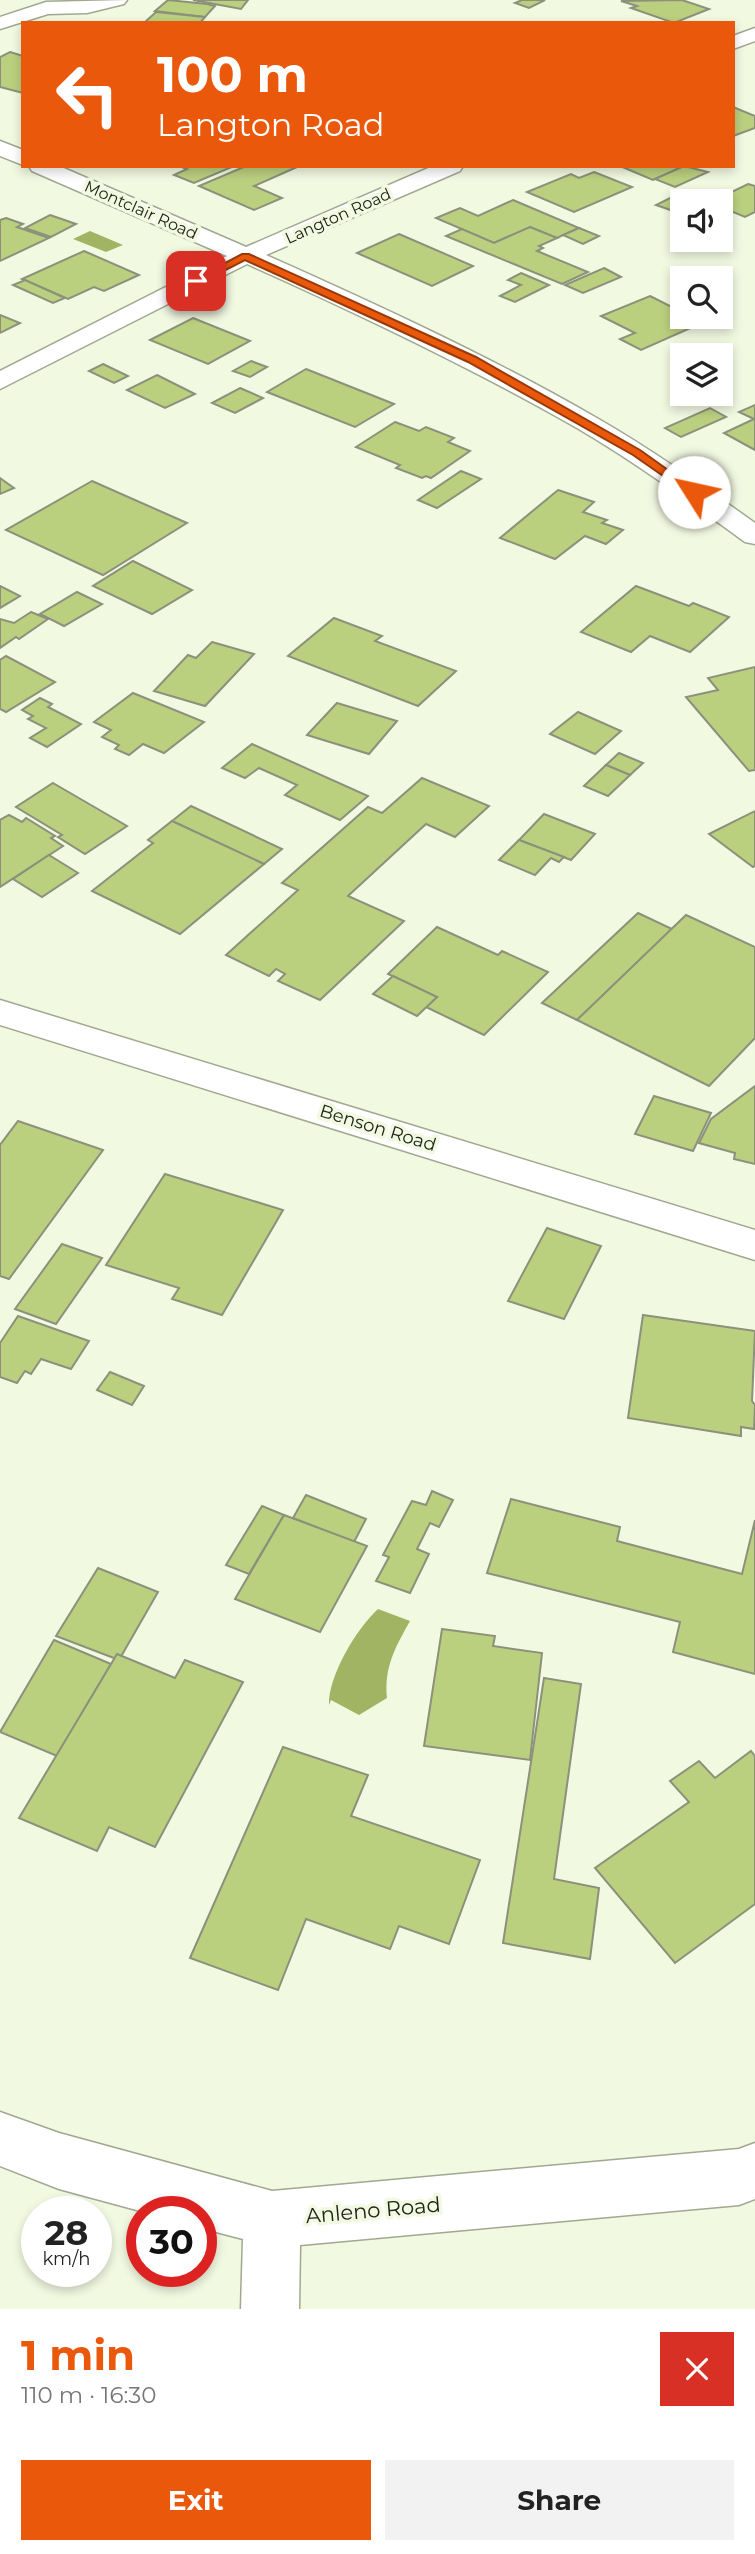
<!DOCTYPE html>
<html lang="en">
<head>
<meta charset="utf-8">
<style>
  body { margin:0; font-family:Montserrat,sans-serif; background:#f2f2f2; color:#222; height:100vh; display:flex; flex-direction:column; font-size:26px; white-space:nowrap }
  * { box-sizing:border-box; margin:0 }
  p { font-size:23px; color:#767676 }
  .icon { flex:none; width:38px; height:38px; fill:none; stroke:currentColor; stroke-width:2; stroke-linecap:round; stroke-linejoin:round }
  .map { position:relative; height:2309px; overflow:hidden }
  .panel { display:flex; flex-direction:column; background:#fff; flex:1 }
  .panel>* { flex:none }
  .guide { position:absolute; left:21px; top:21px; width:714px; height:147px; border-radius:0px; box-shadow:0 4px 10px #0003; background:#ea580c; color:#fff; overflow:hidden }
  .buttons { position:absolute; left:670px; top:189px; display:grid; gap:14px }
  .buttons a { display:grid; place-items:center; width:63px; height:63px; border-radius:0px; background:#fff; box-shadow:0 4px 10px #0003; font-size:35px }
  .speed { position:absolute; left:21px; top:2196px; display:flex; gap:14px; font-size:35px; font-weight:700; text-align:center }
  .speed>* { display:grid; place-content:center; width:91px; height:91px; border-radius:50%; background:#fff; box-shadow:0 4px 10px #0003; line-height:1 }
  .speed small { font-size:18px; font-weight:400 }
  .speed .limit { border:10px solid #d22; background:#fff; color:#111 }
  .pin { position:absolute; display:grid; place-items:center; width:60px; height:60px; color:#fff; margin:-30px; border-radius:14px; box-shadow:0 4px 10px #0006 }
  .me { position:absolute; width:77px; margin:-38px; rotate:305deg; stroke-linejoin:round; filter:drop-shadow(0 0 5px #0008) }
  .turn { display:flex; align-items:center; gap:24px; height:147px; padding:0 21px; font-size:32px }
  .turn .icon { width:91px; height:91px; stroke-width:2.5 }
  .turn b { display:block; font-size:49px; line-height:60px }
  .round { display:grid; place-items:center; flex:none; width:74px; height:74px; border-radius:0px; background:#f2f2f2 }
  .overview { display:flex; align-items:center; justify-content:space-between; height:119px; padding:0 21px }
  h1 { font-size:42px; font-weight:700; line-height:52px; color:#ea580c }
  .button { display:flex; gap:14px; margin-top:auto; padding:14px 21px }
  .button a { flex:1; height:80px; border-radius:0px; background:#ea580c; color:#fff; font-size:28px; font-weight:700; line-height:80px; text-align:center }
  .button a+a { background:#f2f2f2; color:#222 }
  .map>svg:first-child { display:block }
  .water { fill:#a0b464 }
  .building { fill:#bbd07f; stroke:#8b917b; stroke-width:2 }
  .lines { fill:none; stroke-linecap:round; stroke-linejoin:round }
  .minor-casing { stroke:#a1a891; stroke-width:3 }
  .minor { fill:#fff; fill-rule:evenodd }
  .route { fill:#ea580c; stroke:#983908; stroke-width:2 }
  .labels { text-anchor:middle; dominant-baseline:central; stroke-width:7; stroke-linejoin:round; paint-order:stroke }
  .far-street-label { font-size:16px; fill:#20221a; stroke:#f2f9e1 }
  .street-label { font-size:18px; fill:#20221a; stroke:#f2f9e1 }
  .near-street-label { font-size:21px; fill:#20221a; stroke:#f2f9e1 }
</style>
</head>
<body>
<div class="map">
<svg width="755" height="2309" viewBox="0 0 755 2309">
  <rect width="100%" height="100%" fill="#f2f9e1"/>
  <g class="water">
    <polygon points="90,231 123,245 106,252 73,239"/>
    <path d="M378,1609L410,1621C395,1648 384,1667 387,1698L359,1715L331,1700L329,1705C328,1676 357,1628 378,1609Z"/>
  </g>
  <g class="building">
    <polygon points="168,0 207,4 215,6 205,17 155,11"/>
    <polygon points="193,0 248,0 241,9"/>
    <polygon points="522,0 545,0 529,8 515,3"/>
    <polygon points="682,0 709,9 674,23 631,8 637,6 621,1"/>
    <polygon points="156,12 205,17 200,23 145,22"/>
    <polygon points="10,52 23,56 23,93 0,87 0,57"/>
    <polygon points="733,107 755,116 755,128 733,136"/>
    <polygon points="179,166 234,166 194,183 174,175 187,169"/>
    <polygon points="246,166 297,167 254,186 282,198 254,210 199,186"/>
    <polygon points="620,166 684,166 653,180"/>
    <polygon points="684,166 708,172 675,187 655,179"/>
    <polygon points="594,172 632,187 574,212 527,192 571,174 579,178"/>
    <polygon points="748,184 755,186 755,212 745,217 721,207 721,201 713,201"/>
    <polygon points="676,195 693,201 682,201 682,214 656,205"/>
    <polygon points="513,200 579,228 557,238 530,227 494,243 436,218 460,208 478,216"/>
    <polygon points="50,215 76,224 51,237 25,228"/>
    <polygon points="6,218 23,224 17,227 49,238 0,261 0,220"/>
    <polygon points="530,227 557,238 539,246 543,248 537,251 588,272 562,284 446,236 462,229 494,243"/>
    <polygon points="579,228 599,236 583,244 563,235"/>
    <polygon points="399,234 473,266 432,286 357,253"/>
    <polygon points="84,251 139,275 104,291 94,287 68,299 22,279"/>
    <polygon points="604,268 621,277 583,293 565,285"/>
    <polygon points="521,273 549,285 515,302 500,296 521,285 508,280"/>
    <polygon points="25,280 65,298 53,303 13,285"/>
    <polygon points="650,296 682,312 682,317 692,317 704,322 641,350 620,339 635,333 601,316"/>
    <polygon points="0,315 20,323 0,333"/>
    <polygon points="193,318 250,341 208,364 150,340"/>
    <polygon points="251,361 267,367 250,377 233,371"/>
    <polygon points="103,364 128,376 114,383 89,371"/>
    <polygon points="306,369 394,404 355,427 267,392"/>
    <polygon points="157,375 195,394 165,408 127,390"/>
    <polygon points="240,388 263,398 235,413 212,403"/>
    <polygon points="755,405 755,450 724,433 754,419 739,412"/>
    <polygon points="710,408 726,417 681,437 665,428"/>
    <polygon points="395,422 419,431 426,427 454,438 448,442 470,451 431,478 426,476 422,478 396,468 400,465 356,447"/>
    <polygon points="461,471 481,479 437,508 418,500"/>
    <polygon points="0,478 14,488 0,494"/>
    <polygon points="92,481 187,523 103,575 6,530"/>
    <polygon points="558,490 594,502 583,512 607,520 602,523 623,530 606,544 585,536 555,559 500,538"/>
    <polygon points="133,561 192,590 152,614 93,586"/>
    <polygon points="0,586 20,596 0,608"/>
    <polygon points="636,586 689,606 693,603 729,617 690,652 650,636 631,652 581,632"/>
    <polygon points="77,592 102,604 64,626 40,614"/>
    <polygon points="31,612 48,619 19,639 16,637 0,648 0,619 14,623"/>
    <polygon points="334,618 382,636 375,641 456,671 418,706 288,656"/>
    <polygon points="212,642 254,654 205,706 154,691 188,655 196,658"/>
    <polygon points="6,656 55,682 6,712 0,709 0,660"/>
    <polygon points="755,667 755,770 749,771 686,697 718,690 708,678"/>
    <polygon points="133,693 204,722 164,753 143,744 129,755 115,749 119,745 102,737 111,730 94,722"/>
    <polygon points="40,698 52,704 48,707 81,724 47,747 30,738 46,728 28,719 33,716 22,710"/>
    <polygon points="337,703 397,721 369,754 307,735"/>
    <polygon points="578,712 621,731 595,754 550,734"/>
    <polygon points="252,744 368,796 340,820 285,795 297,785 259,768 245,778 222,768"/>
    <polygon points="619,753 643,763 630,775 606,765"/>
    <polygon points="606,765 630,775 608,796 584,786"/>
    <polygon points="422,778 489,806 455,837 426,824 348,896 404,921 320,1000 278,981 285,974 276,969 269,976 226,955 298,890 282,883 368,807 382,813"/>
    <polygon points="53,783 127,826 85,854 58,837 62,835 16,807"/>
    <polygon points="191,806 282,849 264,864 172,821"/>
    <polygon points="755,811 755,866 753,867 709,834"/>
    <polygon points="544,814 595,834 571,860 519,840"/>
    <polygon points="9,815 22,822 26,818 55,836 51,838 63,846 0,887 0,820"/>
    <polygon points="172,821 264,864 180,934 92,891 153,843 148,840"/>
    <polygon points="519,840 564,857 559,862 551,858 535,875 499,860"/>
    <polygon points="49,855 78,873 42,897 13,879"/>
    <polygon points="638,913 672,929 577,1020 542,1003"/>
    <polygon points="686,915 755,947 755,1038 709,1086 577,1020"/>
    <polygon points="437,927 498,955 502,951 548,972 484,1035 426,1007 437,997 388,974"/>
    <polygon points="393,976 437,997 417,1016 373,994"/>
    <polygon points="755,1086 755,1164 734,1159 735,1153 699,1143 711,1119"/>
    <polygon points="654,1096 711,1113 693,1151 635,1134"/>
    <polygon points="18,1121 103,1150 9,1279 0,1276 0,1145"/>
    <polygon points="165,1174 283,1210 222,1315 172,1299 179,1288 106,1265"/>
    <polygon points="547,1228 601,1246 564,1319 508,1301"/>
    <polygon points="62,1244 102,1258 56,1324 15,1309"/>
    <polygon points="643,1315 755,1331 752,1401 755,1405 754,1429 741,1427 741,1436 628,1418"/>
    <polygon points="18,1316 89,1341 71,1369 41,1359 31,1374 25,1371 17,1383 0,1377 0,1343"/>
    <polygon points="110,1372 144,1386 132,1405 97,1390"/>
    <polygon points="432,1491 453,1500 439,1527 430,1523 417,1549 429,1554 410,1593 376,1581 389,1557 383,1555 412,1501 426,1505"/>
    <polygon points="306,1495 366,1519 354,1542 293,1518"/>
    <polygon points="511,1499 620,1527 617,1541 742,1574 755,1520 755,1674 673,1652 680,1622 487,1573"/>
    <polygon points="262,1506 284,1515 249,1574 226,1565"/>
    <polygon points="284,1515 367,1546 320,1632 235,1599"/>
    <polygon points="98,1568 158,1592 119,1660 56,1636"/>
    <polygon points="442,1629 495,1636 493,1646 542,1653 530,1760 424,1746"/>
    <polygon points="54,1640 111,1664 57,1756 0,1732"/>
    <polygon points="117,1654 175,1678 185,1660 243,1682 155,1847 109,1827 97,1851 19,1818"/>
    <polygon points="544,1678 581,1684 554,1879 599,1888 590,1959 503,1943"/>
    <polygon points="283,1747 368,1775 351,1816 480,1860 449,1944 399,1926 390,1949 306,1919 278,1990 190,1958"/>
    <polygon points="751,1751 755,1756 755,1904 675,1963 595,1868 689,1802 670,1781 699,1761 715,1778"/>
  </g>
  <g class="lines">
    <g class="minor-casing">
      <g id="minor">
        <polygon points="127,0 124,4 87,13 48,14 0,29 0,17 46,2"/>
        <polygon points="755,28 755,41 733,49 733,36"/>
        <polygon points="0,141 23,150 23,165 0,156"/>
        <path d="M29,166H59L246,247L433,166H463L460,171L266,255C378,305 489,356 595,417C651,449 703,486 755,523V544L745,542C690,502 635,462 577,428C470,367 359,314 247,264L0,389V371L227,256L32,171Z"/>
        <polygon points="0,1000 755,1230 755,1260 0,1025"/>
        <polygon points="0,2112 59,2133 272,2191 739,2149 755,2143 755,2199 739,2205 300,2245 299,2309 241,2309 243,2239 201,2228 201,2212 144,2212 59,2189 0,2166"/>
      </g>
    </g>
    <use href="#minor" class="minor"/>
  </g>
  <polygon class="route" points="242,254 249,254 476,357 640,450 699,492 689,494 633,455 468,362 245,260 200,283 191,281"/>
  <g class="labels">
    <g class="far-street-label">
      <text transform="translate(141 210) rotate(24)">Montclair Road</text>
      <text transform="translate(338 216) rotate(-24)">Langton Road</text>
    </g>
    <g class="street-label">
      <text transform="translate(378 1128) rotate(17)">Benson Road</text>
    </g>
    <g class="near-street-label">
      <text transform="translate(373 2210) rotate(-5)">Anleno Road</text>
    </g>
  </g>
</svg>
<div class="buttons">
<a><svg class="icon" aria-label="sound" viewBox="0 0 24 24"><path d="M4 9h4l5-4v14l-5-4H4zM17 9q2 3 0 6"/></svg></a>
<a><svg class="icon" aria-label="search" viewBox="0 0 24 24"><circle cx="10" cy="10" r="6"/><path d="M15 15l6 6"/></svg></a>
<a><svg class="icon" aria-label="layers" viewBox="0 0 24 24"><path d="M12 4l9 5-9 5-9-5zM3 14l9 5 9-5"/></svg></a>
</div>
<div class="speed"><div>28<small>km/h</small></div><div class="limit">30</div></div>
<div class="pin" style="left:196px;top:281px;background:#d93025"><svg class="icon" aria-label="arrive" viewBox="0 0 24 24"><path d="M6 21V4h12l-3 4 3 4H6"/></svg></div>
<svg class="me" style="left:694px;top:492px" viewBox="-20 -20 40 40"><circle r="19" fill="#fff"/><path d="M0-13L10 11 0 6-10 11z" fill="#ea580c"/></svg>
<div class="guide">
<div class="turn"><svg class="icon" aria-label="left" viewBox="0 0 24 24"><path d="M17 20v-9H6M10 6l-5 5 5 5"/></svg><div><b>100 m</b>Langton Road</div></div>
</div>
</div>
<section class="panel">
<div class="overview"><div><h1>1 min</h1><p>110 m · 16:30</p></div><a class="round" style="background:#d93025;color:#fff"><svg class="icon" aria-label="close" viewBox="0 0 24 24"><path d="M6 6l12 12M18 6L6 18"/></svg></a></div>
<div class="button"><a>Exit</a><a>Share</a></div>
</section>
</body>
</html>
